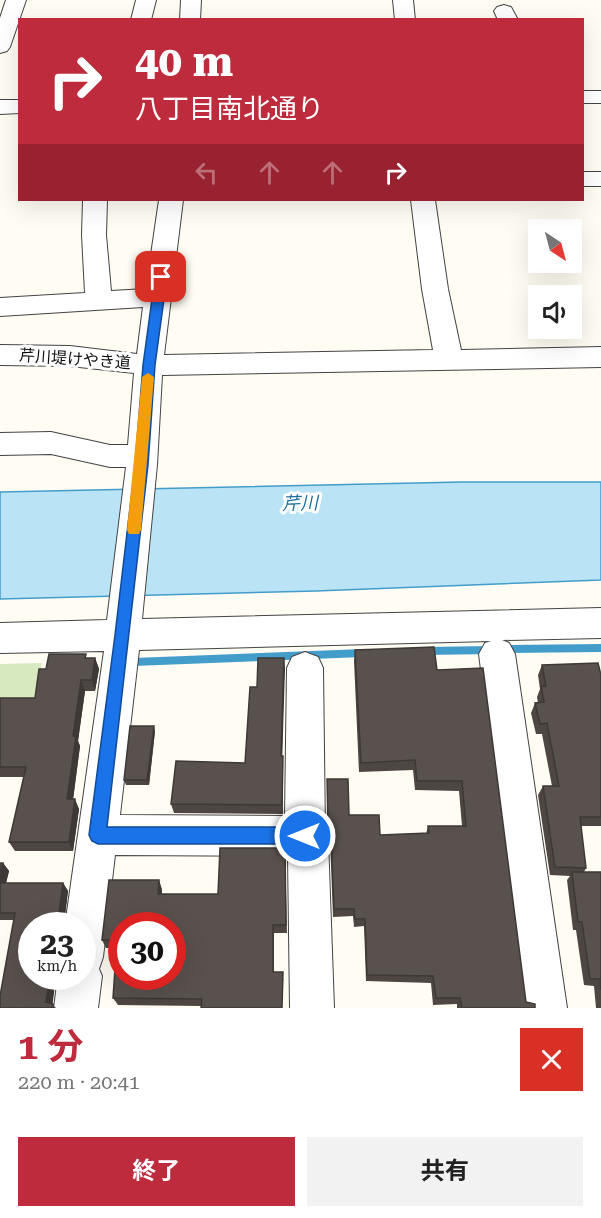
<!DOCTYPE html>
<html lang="ja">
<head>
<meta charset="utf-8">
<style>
  body { margin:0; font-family:"Roboto Serif","Noto Sans JP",serif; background:#f2f2f2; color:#222; height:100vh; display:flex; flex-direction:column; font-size:22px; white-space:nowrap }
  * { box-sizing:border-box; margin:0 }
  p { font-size:20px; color:#767676 }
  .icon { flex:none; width:33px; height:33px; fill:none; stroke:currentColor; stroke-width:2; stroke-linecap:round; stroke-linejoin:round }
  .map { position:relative; height:1008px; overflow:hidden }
  .panel { display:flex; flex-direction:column; background:#fff; flex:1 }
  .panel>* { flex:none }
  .guide { position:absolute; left:18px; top:18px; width:566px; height:183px; border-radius:0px; box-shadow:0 6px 24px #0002; background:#be2b3c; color:#fff; overflow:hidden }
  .needle { width:39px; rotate:144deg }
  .buttons { position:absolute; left:528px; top:219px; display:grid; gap:12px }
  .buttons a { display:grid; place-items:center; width:54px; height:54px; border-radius:0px; background:#fff; box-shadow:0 6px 24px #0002; font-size:30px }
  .speed { position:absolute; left:18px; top:912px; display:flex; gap:12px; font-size:30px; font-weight:700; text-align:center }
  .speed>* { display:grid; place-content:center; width:78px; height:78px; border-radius:50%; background:#fff; box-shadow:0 6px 24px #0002; line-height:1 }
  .speed small { font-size:15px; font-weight:400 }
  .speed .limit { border:9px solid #d22; background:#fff; color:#111 }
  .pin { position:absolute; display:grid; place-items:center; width:51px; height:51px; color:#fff; margin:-26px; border-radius:12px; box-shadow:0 3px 9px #0006 }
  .me { position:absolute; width:66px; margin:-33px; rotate:270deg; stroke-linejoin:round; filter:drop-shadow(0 0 4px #0008) }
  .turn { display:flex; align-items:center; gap:21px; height:126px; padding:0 18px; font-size:27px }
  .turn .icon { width:78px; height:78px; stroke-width:2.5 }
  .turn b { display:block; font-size:42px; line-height:51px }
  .lanes { display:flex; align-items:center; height:57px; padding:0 18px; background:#0003; justify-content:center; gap:30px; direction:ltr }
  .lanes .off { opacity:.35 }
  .round { display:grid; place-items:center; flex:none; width:63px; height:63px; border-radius:0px; background:#f2f2f2 }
  .headline { display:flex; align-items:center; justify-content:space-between; height:102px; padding:0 18px }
  h1 { font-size:36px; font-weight:700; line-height:45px; color:#be2b3c }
  .cta { display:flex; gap:12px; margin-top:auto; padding:12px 18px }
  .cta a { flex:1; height:69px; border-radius:0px; background:#be2b3c; color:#fff; font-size:24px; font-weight:700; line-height:69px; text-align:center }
  .cta a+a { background:#f2f2f2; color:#222 }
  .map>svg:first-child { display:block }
  .green { fill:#d7e9be }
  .water { fill:#bae3f5; stroke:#439dca; stroke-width:1.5 }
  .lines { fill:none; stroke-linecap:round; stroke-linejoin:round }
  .stream { fill:#439dca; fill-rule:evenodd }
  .minor-casing { stroke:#434343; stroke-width:2 }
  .minor { fill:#fff; fill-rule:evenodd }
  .wall { fill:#4d4642 }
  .shaded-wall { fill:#3e3936 }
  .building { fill:#59514d; stroke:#3e3936; stroke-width:1.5; fill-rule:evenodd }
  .route { fill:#1a73e8; stroke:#114b97; stroke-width:1.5 }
  .slow { fill:#f59e0b }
  .labels { text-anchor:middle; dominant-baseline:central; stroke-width:6; stroke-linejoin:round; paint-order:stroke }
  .street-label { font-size:16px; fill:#101010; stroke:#fff }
  .water-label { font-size:18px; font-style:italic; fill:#1c70a0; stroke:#fff }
</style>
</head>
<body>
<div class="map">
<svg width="601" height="1008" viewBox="0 0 601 1008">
  <rect width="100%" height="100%" fill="#fffcf4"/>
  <polygon class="green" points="42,663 36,707 0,706 0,664"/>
  <polygon class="water" points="462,482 601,482 601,580 316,591 0,599 0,492"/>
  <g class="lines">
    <g class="stream">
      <polygon points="601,644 601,652 504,653 501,652 500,649 501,646 504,645"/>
      <polygon points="492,646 495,647 496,650 495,653 492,654 426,655 423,654 422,651 423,648 426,647"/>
      <polygon points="363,649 366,650 367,653 366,656 363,657 134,666 131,665 130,662 131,659 134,658"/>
    </g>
    <g class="minor-casing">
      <g id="minor">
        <polygon points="6,0 26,0 10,47 7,51 0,53 0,18"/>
        <polygon points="136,0 156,0 151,20 131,20"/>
        <polygon points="181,0 201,0 200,20 180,20"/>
        <polygon points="393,0 413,0 415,20 395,20"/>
        <polygon points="504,5 511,7 518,20 498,20 494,11 497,7"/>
        <rect x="582" y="91" width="19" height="12"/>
        <polygon points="0,100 20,100 20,113 0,114"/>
        <rect x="582" y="172" width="19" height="14"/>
        <polygon points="83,200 107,200 106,235 111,291 146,289 159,200 183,200 164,355 433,350 422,289 411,200 435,200 448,289 461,350 601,347 601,367 162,375 157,465 142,619 601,608 601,638 502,640 509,643 515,654 567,1008 523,1008 479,654 485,643 491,641 139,650 120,815 285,816 287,668 292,657 305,652 318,657 323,668 325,832 328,839 334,1008 290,1008 288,856 115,855 103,957 99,969 102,976 98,1008 54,1008 58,976 82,976 82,926 65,926 104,651 0,653 0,623 107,620 126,467 110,467 51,454 0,455 0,433 51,432 110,445 128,445 134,373 70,366 0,365 0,345 70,346 137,354 143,307 0,316 0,298 85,293 82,235"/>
      </g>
    </g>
    <use href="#minor" class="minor"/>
  </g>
  <g class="wall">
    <polygon points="355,650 437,670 526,1002 535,1008 457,1008 457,1004 433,1005 431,983 366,981 364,926 354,927 353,916 333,917 330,839 327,832 327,779 349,815 380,835 426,834 428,826 462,826 459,791 415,790 413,770 359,772 354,661"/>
    <polygon points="87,658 95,658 99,669 95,691 85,691 78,741 80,746 73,799 79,809 73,851 15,851 9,842 24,777 0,777 0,698 35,698 46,669"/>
    <polygon points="284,658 282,756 283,765 283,814 174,813 171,804 245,763 257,687"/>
    <polygon points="542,665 601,675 601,826 581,826 586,868 584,872 601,872 601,1008 596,1008 594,986 584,985 576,930 573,930 567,880 570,876 550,875 538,795 543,786 552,786 542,734 536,734 531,713 535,703 538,703 537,697 540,689 538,675"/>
    <polygon points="155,731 149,785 126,785 124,780"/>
    <polygon points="285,848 287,933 274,933 274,972 284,980 201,1006 118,1005 113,998 116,948 106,948 102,940 159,880 162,890 162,894 218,894"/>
    <polygon points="0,863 3,863 9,871 6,883 63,883 68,891 64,920 32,926 32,976 56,976 52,1004 56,1008 0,1008 14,920 0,920"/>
  </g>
  <g class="shaded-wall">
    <polygon points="95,658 99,669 95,691 92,680"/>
    <polygon points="284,658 285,668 282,765 281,756"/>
    <polygon points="81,680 85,691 78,741 80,746 72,808 67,799 73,736"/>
    <polygon points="154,726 155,731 149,785 147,780"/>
    <polygon points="75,799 79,809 73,851 69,842"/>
    <polygon points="3,863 9,871 4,891 0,885 0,876"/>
    <polygon points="159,880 162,890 161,903 158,894"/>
    <polygon points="63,883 68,891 64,926 58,920"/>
    <polygon points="50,976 56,976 52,1008 46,1002"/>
  </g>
  <g class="building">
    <polygon points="434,647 437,670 483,668 526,1002 535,1004 535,1008 462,1008 460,998 436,998 433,976 367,975 365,919 355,919 354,909 334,909 331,830 328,823 327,779 348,779 349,815 379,815 380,835 429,833 428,826 466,826 462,781 417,781 415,760 361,763 355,650"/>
    <polygon points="49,654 86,654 85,658 95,658 92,680 81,680 73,736 76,736 67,799 75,799 69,842 9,842 26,767 0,767 0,698 35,698 39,669 46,669"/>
    <polygon points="258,658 284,658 281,756 283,756 282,805 171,804 176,761 245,763 250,687 257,687"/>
    <polygon points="598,663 601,675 601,817 580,817 586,868 555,867 543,786 559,786 547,723 540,724 535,703 544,702 541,686 546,686 542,665"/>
    <polygon points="130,726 154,726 147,780 124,780"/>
    <path d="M220,848H285L286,925H273V972H283L282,1008H201L202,999L113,998L117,940H102L109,880H159L158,894H218ZM122,926H172V976H122Z"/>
    <polygon points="0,863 3,863 0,876"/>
    <polygon points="572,872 601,872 601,990 600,979 590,979 582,922 578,922"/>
    <polygon points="0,883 63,883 58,920 75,921 75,926 32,926 32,976 50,976 46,1002 53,1004 53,1008 0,1008 0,996 15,913 0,913"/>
  </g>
  <polygon class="route" points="161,273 167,277 155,365 148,465 107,827 305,827 311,830 313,836 311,842 305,844 98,844 92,841 89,835 115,635 135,465 143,365 155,277"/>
  <polygon class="slow" points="148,373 154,377 141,530 139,534 129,534 127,530 142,377"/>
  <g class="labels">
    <g class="street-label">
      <text transform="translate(75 359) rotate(4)">芹川堤けやき道</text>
    </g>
    <g class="water-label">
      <text transform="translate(300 503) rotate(-2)">芹川</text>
    </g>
  </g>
</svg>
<div class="buttons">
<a><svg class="needle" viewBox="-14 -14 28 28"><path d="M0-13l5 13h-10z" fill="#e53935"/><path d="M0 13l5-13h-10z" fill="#767676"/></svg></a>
<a><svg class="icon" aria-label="sound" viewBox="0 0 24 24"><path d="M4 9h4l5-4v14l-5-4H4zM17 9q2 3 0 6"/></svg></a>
</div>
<div class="speed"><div>23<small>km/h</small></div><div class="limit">30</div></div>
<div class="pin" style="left:161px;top:277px;background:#d93025"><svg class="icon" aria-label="arrive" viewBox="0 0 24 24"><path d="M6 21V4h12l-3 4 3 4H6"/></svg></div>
<svg class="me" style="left:305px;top:836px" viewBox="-20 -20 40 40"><circle r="17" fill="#1a73e8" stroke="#fff" stroke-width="3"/><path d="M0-11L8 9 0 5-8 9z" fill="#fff"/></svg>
<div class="guide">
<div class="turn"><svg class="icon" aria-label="right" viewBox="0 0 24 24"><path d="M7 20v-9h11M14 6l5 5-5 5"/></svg><div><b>40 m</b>八丁目南北通り</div></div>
<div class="lanes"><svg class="icon off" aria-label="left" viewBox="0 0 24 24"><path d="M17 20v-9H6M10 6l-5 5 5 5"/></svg><svg class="icon off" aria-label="ahead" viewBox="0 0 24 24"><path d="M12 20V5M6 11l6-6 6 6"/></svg><svg class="icon off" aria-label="ahead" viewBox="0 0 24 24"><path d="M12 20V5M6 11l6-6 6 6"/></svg><svg class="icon" aria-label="right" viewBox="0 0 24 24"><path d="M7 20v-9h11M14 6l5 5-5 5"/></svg></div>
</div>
</div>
<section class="panel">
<div class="headline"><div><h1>1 分</h1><p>220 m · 20:41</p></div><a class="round" style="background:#d93025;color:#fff"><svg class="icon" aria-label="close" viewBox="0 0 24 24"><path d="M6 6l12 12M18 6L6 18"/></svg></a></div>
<div class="cta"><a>終了</a><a>共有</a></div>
</section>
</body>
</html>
